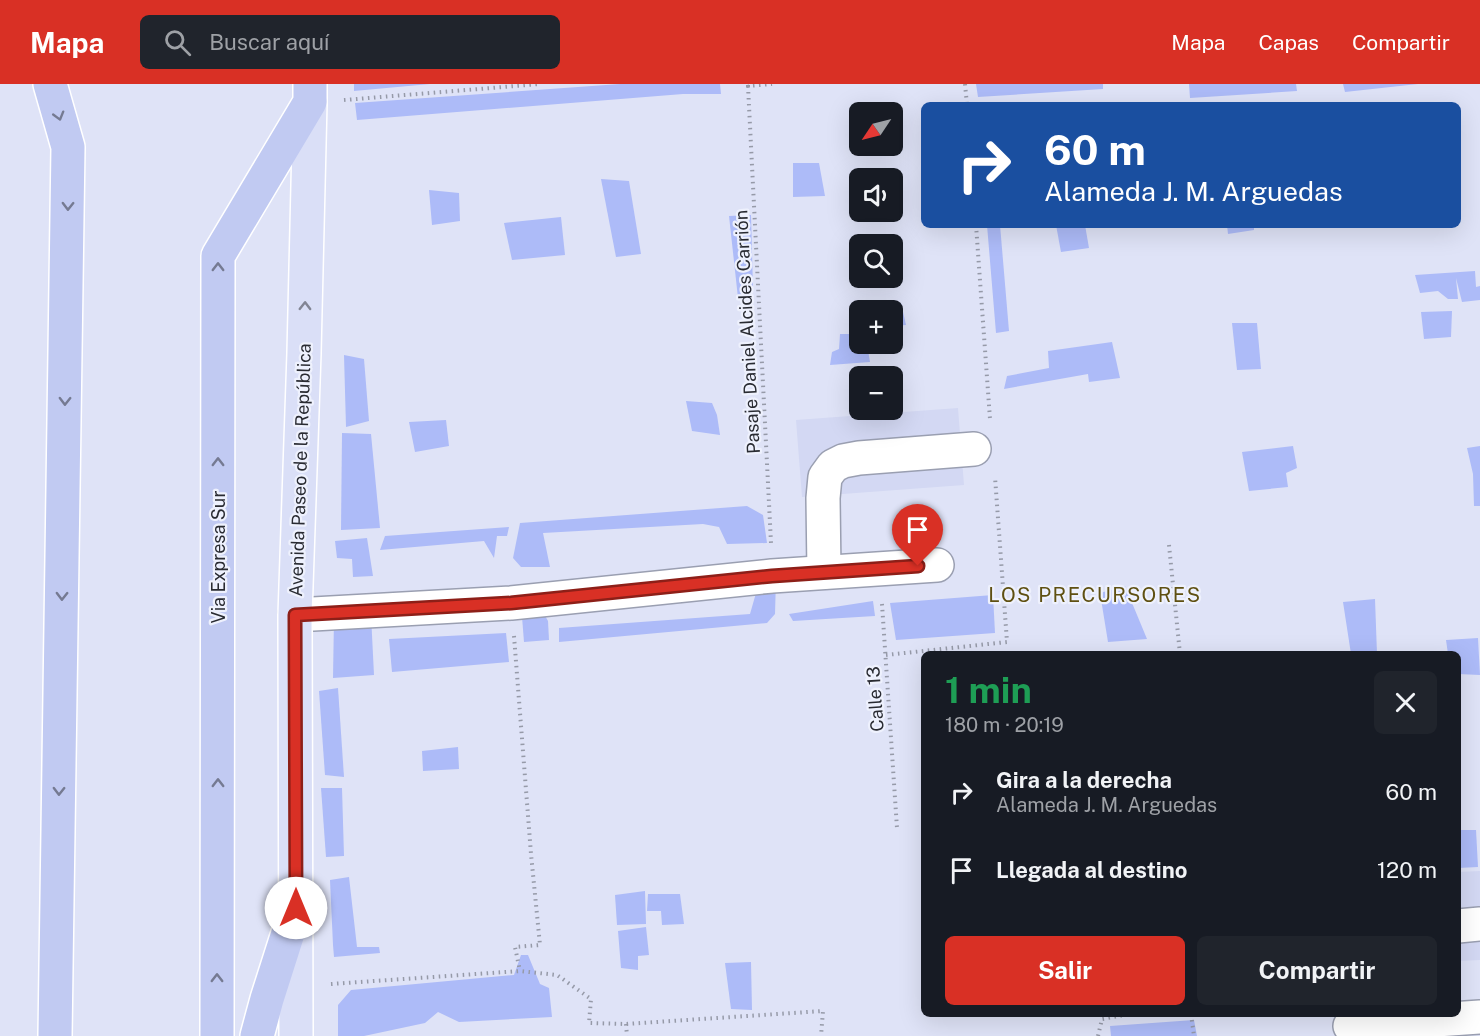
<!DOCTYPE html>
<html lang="es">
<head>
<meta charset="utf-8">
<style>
  body { margin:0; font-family:"Public Sans",sans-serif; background:#20242c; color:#f1f3f6; height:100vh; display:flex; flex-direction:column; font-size:22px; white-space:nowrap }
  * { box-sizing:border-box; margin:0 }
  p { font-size:20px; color:#9ea1a6 }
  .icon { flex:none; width:33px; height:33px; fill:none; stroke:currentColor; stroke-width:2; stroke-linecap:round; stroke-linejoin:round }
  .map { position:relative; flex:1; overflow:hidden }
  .details { position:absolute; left:921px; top:567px; width:540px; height:366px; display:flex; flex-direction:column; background:#171b24; border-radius:9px; box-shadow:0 6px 24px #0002 }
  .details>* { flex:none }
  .banner { position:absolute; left:921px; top:18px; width:540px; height:126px; border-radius:9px; box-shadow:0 6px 24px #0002; background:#1a4fa0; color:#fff; overflow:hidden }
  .needle { width:39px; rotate:235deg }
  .buttons { position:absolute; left:849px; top:18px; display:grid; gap:12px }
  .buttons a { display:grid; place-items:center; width:54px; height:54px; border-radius:9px; background:#171b24; box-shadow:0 6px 24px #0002; font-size:30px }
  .pin { position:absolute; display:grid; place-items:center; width:51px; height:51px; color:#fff; margin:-62px -26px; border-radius:50% 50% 50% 0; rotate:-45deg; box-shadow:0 0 6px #0007 }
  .pin .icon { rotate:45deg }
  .me { position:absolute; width:66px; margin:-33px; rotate:0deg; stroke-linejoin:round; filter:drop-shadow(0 0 4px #0008) }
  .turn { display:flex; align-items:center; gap:21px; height:126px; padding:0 24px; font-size:27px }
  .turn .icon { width:78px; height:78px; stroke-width:2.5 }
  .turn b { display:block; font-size:42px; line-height:51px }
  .round { display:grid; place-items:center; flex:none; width:63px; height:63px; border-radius:9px; background:#20242c }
  .summary { display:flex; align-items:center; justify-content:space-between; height:102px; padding:0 24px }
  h1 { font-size:36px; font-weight:700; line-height:45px; color:#1e9e55 }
  .primary-button { display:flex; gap:12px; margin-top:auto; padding:12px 24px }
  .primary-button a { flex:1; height:69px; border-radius:9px; background:#d93025; color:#fff; font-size:24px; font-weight:700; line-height:69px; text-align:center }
  .primary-button a+a { background:#20242c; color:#f1f3f6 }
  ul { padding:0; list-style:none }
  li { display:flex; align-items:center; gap:18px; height:78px; padding:0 24px }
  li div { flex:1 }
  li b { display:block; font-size:22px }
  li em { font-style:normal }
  header { display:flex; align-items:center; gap:36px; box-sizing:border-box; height:84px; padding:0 30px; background:#d93025; color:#fff }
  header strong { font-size:28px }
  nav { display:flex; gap:33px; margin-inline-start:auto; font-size:21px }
  .search { width:420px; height:54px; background:#20242c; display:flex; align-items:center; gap:15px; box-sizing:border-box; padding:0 21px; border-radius:9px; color:#9ea1a6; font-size:22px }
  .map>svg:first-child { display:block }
  .built { fill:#d3d8f3 }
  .green { fill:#adbbf8 }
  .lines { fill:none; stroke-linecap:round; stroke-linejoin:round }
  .minor-casing { stroke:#9a9fb1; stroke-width:36 }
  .major-casing { stroke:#fff; stroke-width:36 }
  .highway-casing { stroke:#fff; stroke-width:36 }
  .path { stroke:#969aa8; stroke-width:4; stroke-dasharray:1.5 4.5; stroke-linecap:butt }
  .minor { stroke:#fff; stroke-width:33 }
  .major { stroke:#dadff7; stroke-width:33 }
  .highway { stroke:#c1caf2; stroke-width:33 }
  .oneway { stroke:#757a92 }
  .oneway2 { stroke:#828594 }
  .route-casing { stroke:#8d1f18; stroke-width:15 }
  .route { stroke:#d93025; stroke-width:10 }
  .labels { text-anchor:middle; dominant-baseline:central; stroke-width:4.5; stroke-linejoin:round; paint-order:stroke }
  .street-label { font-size:18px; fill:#292b32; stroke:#eef1fd }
  .neighbourhood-label { font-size:20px; letter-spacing:1.5px; fill:#5f5012; stroke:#eef1fd }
</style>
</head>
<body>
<header>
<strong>Mapa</strong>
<div class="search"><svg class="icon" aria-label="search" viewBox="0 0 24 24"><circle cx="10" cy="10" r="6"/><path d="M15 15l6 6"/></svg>Buscar aquí</div>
<nav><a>Mapa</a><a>Capas</a><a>Compartir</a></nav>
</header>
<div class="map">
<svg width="1480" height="952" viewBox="0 0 1480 952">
  <rect width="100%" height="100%" fill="#dfe3f7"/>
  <g class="built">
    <polygon points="958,324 964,401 802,413 796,336"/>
    <polygon points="1480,787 1480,876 1458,877 1458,788"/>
  </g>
  <g class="green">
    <polygon points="354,0 430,0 354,7"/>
    <polygon points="620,0 720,0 721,10 683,10 357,36 355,19"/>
    <polygon points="976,0 1103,0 1103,5 978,13"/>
    <polygon points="1189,0 1296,0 1297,7 1190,14"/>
    <polygon points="1343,0 1418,0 1345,8"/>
    <polygon points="819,79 825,112 793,113 793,79"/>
    <polygon points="601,95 629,97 641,170 616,173"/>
    <polygon points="429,106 459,109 460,137 432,141"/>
    <polygon points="751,131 753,205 738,214 729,132"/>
    <polygon points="561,133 565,171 512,176 504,139"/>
    <polygon points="987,141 1000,141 1009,247 996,249"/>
    <polygon points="1056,141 1085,141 1089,164 1061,168"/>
    <polygon points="1227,141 1254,141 1254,146 1228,150"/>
    <polygon points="1475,187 1476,203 1480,202 1480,216 1462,218 1456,194 1458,215 1448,215 1438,207 1420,209 1415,191"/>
    <polygon points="901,219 906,241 893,242 892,226 868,226 868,223"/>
    <polygon points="1452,227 1451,253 1424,255 1421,228"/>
    <polygon points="1232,239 1257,239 1261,285 1237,286"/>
    <polygon points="840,250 859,250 860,260 867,260 870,278 830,281 832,268 839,265"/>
    <polygon points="1112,258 1120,294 1089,298 1088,290 1004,305 1007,292 1049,284 1048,267"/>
    <polygon points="344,271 364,275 369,337 346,343"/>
    <polygon points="686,317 712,319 717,331 720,351 692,347"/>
    <polygon points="446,336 449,362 415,368 409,338"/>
    <polygon points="342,349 371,350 380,444 341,446"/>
    <polygon points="1293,362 1297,384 1286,389 1288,403 1249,407 1242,368"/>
    <polygon points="1480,362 1480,422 1474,422 1473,390 1467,364"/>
    <polygon points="747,422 763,431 767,459 727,460 719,443 703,440 543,449 550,483 521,483 513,474 520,439"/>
    <polygon points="509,443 507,452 497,452 494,474 484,457 380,466 385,452"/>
    <polygon points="367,454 373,492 353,493 352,475 337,474 335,457"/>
    <polygon points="776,495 775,530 767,539 559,558 559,544 750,530 756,509"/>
    <polygon points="1125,502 1147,555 1108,558 1100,509"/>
    <polygon points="993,511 995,549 896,556 890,519"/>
    <polygon points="1375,515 1377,570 1351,570 1343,518"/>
    <polygon points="873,517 875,532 793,537 789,530"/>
    <polygon points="521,520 539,521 548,537 549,556 524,558"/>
    <polygon points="371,531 374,591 333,594 334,534"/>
    <polygon points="506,549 509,578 392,588 389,555"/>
    <polygon points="1478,554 1480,591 1458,590 1458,570 1448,570 1446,556"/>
    <polygon points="338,604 344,693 325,691 319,607"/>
    <polygon points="458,663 459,685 423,687 422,667"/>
    <polygon points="321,704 342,704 344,772 326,773"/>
    <polygon points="1458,746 1476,746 1478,783 1458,784"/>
    <polygon points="349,793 357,863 379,863 380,869 334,873 333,861 330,796"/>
    <polygon points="645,807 646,840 617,841 615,811"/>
    <polygon points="648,810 680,810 684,840 662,841 661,827 647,827"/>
    <polygon points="646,843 649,871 638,872 638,886 621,884 618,847"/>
    <polygon points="521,871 528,871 540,900 549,904 552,933 459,938 438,928 425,939 364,952 338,952 338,921 351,906 514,891"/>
    <polygon points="751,878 752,926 731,925 725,879"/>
    <polygon points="1194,936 1197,952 1111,952 1110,942"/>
  </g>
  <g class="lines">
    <g class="minor-casing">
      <g id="minor">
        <polyline points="824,488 823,414 825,393 833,382 843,377 859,374 974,365"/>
        <polyline points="295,531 511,519 772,492 937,481"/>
        <polyline points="1458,842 1480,840"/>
        <polyline points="1350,942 1480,933"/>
      </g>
    </g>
    <g class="major-casing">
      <polyline id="major" points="296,952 295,531 304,269 310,18"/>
    </g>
    <g class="highway-casing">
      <g id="highway">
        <polyline points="50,0 68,63 55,952"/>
        <polyline points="217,952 218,172 310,18 310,0"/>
        <polyline points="257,952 267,915 296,824"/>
      </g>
    </g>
    <g class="path">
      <polyline points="965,0 967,21"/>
      <polyline points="748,1 748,2 772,0"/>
      <polyline points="748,2 771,459"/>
      <polyline points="344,16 540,0"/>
      <polyline points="976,141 990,335"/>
      <polyline points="1169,461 1180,570"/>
      <polyline points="882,520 897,744"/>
      <polyline points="514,552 531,770 540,861 515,863 520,887"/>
      <polyline points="886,571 1007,558 995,393"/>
      <polyline points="331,900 520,887 557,891 591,915 589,939 626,940 823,927 821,952"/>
      <polyline points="1191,930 1194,952"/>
      <polyline points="626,940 627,952"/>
      <polyline points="1098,952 1102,935 1131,930"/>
    </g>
    <use href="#minor" class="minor"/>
    <use href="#major" class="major"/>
    <use href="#highway" class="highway"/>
  </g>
  <defs><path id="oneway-chevron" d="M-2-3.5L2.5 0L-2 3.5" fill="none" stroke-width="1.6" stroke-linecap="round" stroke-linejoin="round" transform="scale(1.5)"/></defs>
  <g class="oneway">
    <use href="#oneway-chevron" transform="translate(59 32) rotate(74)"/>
    <use href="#oneway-chevron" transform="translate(68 122) rotate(91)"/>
    <use href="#oneway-chevron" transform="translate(218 183) rotate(-90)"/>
    <use href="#oneway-chevron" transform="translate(65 317) rotate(91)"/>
    <use href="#oneway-chevron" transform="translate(218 378) rotate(-90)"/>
    <use href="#oneway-chevron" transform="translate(62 512) rotate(91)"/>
    <use href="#oneway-chevron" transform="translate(218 699) rotate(-90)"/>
    <use href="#oneway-chevron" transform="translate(59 707) rotate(91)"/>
    <use href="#oneway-chevron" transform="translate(217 894) rotate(-90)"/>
  </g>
  <use class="oneway2" href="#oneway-chevron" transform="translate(305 222) rotate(-89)"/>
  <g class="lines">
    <g class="route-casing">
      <polyline id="route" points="296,824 295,531 511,519 772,492 918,482"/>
    </g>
    <use href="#route" class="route"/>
  </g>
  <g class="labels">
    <g class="street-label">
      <text transform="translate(747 248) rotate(-93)">Pasaje Daniel Alcides Carrión</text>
      <text transform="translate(300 386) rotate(-88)">Avenida Paseo de la República</text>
      <text transform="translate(218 473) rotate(-90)">Via Expresa Sur</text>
      <text transform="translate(875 615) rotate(-94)">Calle 13</text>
    </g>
    <g class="neighbourhood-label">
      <text x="1095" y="511">LOS PRECURSORES</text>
    </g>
  </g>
</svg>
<div class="buttons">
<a><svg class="needle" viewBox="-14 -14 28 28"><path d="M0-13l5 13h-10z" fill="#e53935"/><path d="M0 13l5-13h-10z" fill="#9ea1a6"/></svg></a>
<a><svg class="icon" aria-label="sound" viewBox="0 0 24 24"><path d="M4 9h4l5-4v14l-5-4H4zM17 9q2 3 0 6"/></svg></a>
<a><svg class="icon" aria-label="search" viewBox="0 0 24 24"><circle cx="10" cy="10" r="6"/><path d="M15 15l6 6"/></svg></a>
<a>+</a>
<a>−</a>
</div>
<div class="pin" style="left:918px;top:482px;background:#d93025"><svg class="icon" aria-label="arrive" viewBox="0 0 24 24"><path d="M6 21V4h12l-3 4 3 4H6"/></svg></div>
<svg class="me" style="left:296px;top:824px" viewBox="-20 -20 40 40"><circle r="19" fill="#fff"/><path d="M0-13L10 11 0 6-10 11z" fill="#d93025"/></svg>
<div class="banner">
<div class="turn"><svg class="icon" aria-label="right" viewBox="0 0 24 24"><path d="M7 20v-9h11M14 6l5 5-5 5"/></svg><div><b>60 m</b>Alameda J. M. Arguedas</div></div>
</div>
<section class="details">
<div class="summary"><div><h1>1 min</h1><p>180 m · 20:19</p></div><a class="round"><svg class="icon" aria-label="close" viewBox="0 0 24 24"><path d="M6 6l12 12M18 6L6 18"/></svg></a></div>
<ul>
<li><svg class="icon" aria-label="right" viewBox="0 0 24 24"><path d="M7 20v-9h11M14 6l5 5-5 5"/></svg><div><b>Gira a la derecha</b><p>Alameda J. M. Arguedas</p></div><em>60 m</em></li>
<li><svg class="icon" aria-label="arrive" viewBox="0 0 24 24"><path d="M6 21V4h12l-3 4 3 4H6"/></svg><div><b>Llegada al destino</b></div><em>120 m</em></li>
</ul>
<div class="primary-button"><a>Salir</a><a>Compartir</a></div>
</section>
</div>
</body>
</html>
